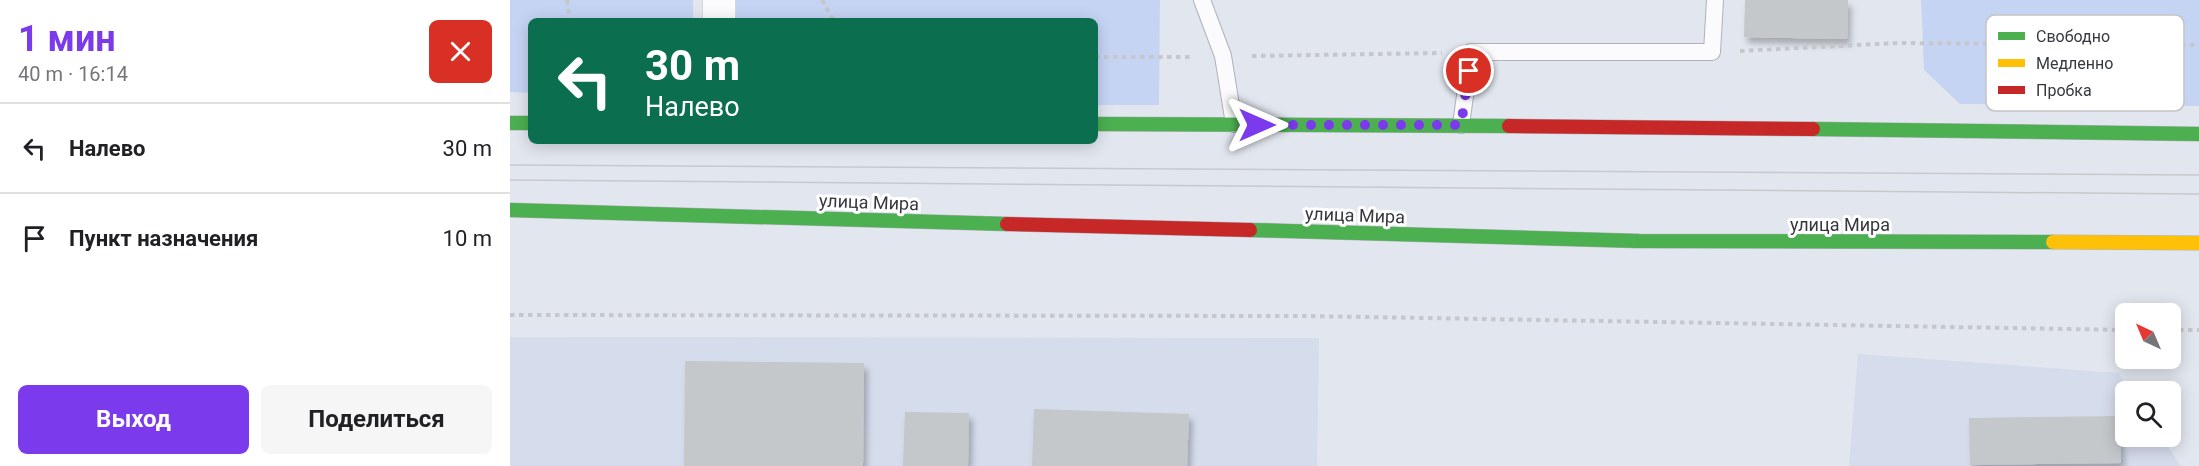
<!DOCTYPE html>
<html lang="ru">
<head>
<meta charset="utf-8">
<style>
  body { margin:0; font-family:Roboto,sans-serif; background:#f6f6f6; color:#202124; height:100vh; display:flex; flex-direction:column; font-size:22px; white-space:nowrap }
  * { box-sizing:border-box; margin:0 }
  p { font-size:20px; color:#757577 }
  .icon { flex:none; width:33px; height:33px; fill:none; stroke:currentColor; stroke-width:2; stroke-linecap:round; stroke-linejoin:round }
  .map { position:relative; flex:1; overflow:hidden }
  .sheet { display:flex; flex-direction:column; background:#fff; width:510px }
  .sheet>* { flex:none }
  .guide { position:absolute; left:18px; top:18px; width:570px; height:126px; border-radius:9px; box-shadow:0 3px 15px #0003; background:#0b6e4f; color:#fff; overflow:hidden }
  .needle { width:39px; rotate:316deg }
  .fabs { position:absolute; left:1605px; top:303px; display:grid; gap:12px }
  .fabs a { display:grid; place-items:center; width:66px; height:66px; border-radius:9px; background:#fff; box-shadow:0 3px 15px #0003; font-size:30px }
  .pin { position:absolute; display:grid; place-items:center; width:51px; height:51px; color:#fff; margin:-26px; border:3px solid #fff; border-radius:50%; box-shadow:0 2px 6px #0007 }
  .me { position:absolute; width:66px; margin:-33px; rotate:90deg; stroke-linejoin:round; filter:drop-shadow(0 0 4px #0008) }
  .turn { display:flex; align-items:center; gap:21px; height:126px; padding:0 18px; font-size:27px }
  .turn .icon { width:78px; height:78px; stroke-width:2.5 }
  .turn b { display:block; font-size:42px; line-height:51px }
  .round { display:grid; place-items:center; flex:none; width:63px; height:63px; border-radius:9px; background:#f6f6f6 }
  .head { display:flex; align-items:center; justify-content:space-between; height:102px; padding:0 18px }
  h1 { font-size:36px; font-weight:700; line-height:45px; color:#7c3aed }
  .cta { display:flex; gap:12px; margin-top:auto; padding:12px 18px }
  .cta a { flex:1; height:69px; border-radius:9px; background:#7c3aed; color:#fff; font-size:24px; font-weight:700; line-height:69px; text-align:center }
  .cta a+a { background:#f6f6f6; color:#202124 }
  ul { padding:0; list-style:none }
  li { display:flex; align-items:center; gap:18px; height:90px; padding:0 18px; border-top:2px solid #e0e0e0 }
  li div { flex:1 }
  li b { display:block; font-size:22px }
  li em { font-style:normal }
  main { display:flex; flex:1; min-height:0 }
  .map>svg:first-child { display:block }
  .built { fill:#d5dcec }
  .green { fill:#c6d4f4 }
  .building { fill:#c4c8ca; filter:url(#shadow) }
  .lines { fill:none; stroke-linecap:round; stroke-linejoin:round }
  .lane-casing { stroke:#afb2ba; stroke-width:18 }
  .street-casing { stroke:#afb2ba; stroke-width:34 }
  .fast-casing { stroke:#afb2ba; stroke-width:15 }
  .slow-casing { stroke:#afb2ba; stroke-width:15 }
  .jam-casing { stroke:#afb2ba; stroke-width:15 }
  .path { stroke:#c5c7ca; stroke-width:4; stroke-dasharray:4.5 4.5; stroke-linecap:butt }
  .lane { stroke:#fbfbfd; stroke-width:16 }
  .street { stroke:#fbfbfd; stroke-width:33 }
  .fast { stroke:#4caf50; stroke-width:14 }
  .slow { stroke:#ffc107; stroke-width:14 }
  .jam { stroke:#c62828; stroke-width:14 }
  .tram { stroke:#c8c9cb; stroke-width:1.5 }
  .route { stroke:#7c3aed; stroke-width:10; stroke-dasharray:0 18 }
  .labels { text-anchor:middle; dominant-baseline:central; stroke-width:6; stroke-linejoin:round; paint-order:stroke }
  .street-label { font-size:18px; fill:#35383e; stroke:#fff }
  .key { fill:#fff; stroke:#c2c3c5; stroke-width:1.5 }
  .key-label { font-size:16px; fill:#35383e }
</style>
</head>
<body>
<main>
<section class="sheet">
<div class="head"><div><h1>1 мин</h1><p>40 m · 16:14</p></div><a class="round" style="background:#d93025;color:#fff"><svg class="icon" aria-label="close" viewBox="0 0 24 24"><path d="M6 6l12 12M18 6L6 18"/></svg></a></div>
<ul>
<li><svg class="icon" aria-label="left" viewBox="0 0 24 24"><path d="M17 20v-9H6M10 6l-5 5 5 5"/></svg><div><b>Налево</b></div><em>30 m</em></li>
<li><svg class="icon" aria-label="arrive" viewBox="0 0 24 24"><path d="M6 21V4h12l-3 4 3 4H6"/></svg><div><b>Пункт назначения</b></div><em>10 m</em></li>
</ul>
<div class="cta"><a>Выход</a><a>Поделиться</a></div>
</section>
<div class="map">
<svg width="1689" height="466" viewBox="0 0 1689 466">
  <defs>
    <filter id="shadow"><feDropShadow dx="3.5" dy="6" stdDeviation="3" flood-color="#0004"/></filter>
  </defs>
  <rect width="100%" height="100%" fill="#e2e6ef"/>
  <g class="built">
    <polygon points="0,337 809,338 807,466 0,466"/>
    <polygon points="1348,354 1608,373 1621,391 1616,392 1616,436 1651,437 1671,466 1339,466"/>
  </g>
  <g class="green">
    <polygon points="0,0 183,0 183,21 21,21 21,93 0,92"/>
    <polygon points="226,0 650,0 649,105 585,105 585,21 226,21"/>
    <polygon points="1411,0 1689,0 1689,106 1450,104 1414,70"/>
  </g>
  <g class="building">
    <polygon points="1235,0 1338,0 1337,39 1234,37"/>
    <polygon points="175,361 354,363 353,466 174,466"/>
    <polygon points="524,409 679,414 677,466 522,466"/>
    <polygon points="395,412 459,413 458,466 393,466"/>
    <polygon points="1610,416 1611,463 1460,465 1459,418"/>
  </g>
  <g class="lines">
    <g class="lane-casing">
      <g id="lane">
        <polyline points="692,0 713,56 724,124"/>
        <polyline points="951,125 961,52 1202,52 1205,0"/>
      </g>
    </g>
    <g class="street-casing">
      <polyline id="street" points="209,21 209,0"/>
    </g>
    <g class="fast-casing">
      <g id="fast">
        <polyline points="0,123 21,123"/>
        <polyline points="585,124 999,126"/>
        <polyline points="1303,129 1689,134"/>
        <polyline points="0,210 497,224"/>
        <polyline points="740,230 1129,241 1543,242"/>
      </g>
    </g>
    <g class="slow-casing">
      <polyline id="slow" points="1543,242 1689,243"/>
    </g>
    <g class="jam-casing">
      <g id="jam">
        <polyline points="999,126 1303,129"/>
        <polyline points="497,224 740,230"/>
      </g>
    </g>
    <g class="path">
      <polyline points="57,0 60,21"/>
      <polyline points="312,0 324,21"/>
      <polyline points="1230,51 1387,43 1689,45"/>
      <polyline points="742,56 932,53"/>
      <polyline points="585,57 683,57"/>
      <polyline points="0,315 797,316 1616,330"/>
      <polyline points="1660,330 1689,330"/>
    </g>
    <use href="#lane" class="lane"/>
    <use href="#street" class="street"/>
    <use href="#fast" class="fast"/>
    <use href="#slow" class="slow"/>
    <use href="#jam" class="jam"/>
    <g class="tram">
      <polyline points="0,165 1689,175"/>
      <polyline points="0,180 1689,194"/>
    </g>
  </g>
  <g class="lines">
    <polyline class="route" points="747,125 951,125 959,71"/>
  </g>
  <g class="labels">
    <g class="street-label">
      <text transform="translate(359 202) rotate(2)">улица Мира</text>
      <text transform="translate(845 215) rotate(2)">улица Мира</text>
      <text x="1330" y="224">улица Мира</text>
    </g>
  </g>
  <rect x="1476" y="15" width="198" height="96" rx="9" class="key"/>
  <rect x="1488" y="32" width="27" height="8" fill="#4caf50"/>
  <rect x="1488" y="59" width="27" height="8" fill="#ffc107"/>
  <rect x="1488" y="86" width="27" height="8" fill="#c62828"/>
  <g class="key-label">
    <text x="1526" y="42">Свободно</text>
    <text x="1526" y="69">Медленно</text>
    <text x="1526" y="96">Пробка</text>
  </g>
</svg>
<div class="fabs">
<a><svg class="needle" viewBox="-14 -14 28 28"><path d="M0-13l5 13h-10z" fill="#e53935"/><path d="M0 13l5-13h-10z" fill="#757577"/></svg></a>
<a><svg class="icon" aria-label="search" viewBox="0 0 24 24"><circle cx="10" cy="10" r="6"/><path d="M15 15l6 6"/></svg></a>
</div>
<div class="pin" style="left:959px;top:71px;background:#d93025"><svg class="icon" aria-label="arrive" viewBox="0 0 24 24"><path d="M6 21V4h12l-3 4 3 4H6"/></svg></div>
<svg class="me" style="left:747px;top:125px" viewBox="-20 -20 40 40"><path d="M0-17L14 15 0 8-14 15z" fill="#7c3aed" stroke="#fff" stroke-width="4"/></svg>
<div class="guide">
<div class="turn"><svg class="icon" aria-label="left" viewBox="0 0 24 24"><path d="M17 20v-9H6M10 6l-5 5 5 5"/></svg><div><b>30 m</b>Налево</div></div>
</div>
</div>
</main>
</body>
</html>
